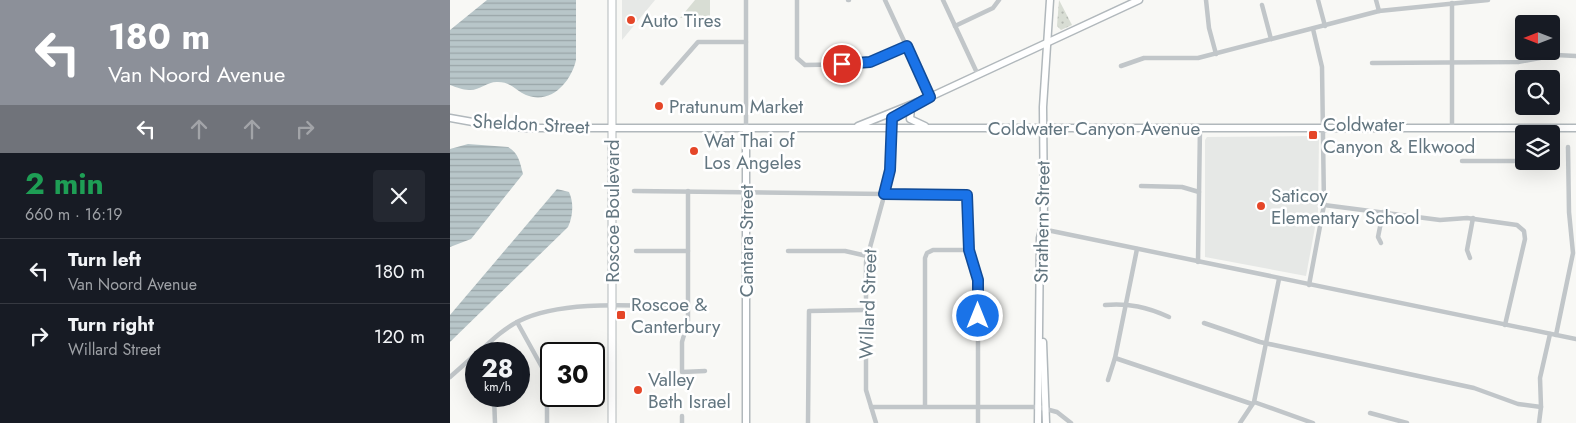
<!DOCTYPE html>
<html lang="en">
<head>
<meta charset="utf-8">
<style>
  body { margin:0; font-family:Jost,sans-serif; background:#242831; color:#f1f3f6; height:100vh; display:flex; flex-direction:column; font-size:19px; white-space:nowrap }
  * { box-sizing:border-box; margin:0 }
  p { font-size:16px; color:#9ea1a6 }
  .icon { flex:none; width:28px; height:28px; fill:none; stroke:currentColor; stroke-width:2; stroke-linecap:round; stroke-linejoin:round }
  .map { position:relative; flex:1; overflow:hidden }
  .side { display:flex; flex-direction:column; background:#171b24; width:450px }
  .side>* { flex:none }
  .top-card { background:#8c9099; color:#fff; overflow:hidden }
  .needle { width:32px; rotate:270deg }
  .tools { position:absolute; left:1065px; top:15px; display:grid; gap:10px }
  .tools a { display:grid; place-items:center; width:45px; height:45px; border-radius:5px; background:#171b24; box-shadow:0 5px 20px #0002; font-size:25px }
  .speed { position:absolute; left:15px; top:342px; display:flex; gap:10px; font-size:25px; font-weight:700; text-align:center }
  .speed>* { display:grid; place-content:center; width:65px; height:65px; border-radius:50%; background:#171b24; box-shadow:0 5px 20px #0002; line-height:1 }
  .speed small { font-size:12px; font-weight:400 }
  .speed .limit { border:2px solid #111; border-radius:8px; background:#fff; color:#111 }
  .pin { position:absolute; display:grid; place-items:center; width:42px; height:42px; color:#fff; margin:-21px; border:2px solid #fff; border-radius:50%; box-shadow:0 1px 5px #0007 }
  .me { position:absolute; width:55px; margin:-28px; rotate:0deg; stroke-linejoin:round; filter:drop-shadow(0 0 4px #0008) }
  .turn { display:flex; align-items:center; gap:18px; height:105px; padding:0 25px; font-size:22px }
  .turn .icon { width:65px; height:65px; stroke-width:2.5 }
  .turn b { display:block; font-size:35px; line-height:42px }
  .lanes { display:flex; align-items:center; height:48px; padding:0 25px; background:#0003; justify-content:center; gap:25px; direction:ltr }
  .lanes .off { opacity:.35 }
  .round { display:grid; place-items:center; flex:none; width:52px; height:52px; border-radius:5px; background:#242831 }
  .headline { display:flex; align-items:center; justify-content:space-between; height:85px; padding:0 25px }
  h1 { font-size:30px; font-weight:700; line-height:38px; color:#1e9e55 }
  ul { padding:0; list-style:none }
  li { display:flex; align-items:center; gap:15px; height:65px; padding:0 25px; border-top:1px solid #363941 }
  li div { flex:1 }
  li b { display:block; font-size:19px }
  li em { font-style:normal }
  main { display:flex; flex:1; min-height:0 }
  .map>svg:first-child { display:block }
  .built { fill:#e6e8e6 }
  .green { fill:#d8ddd4 }
  .park { fill:url(#park-dots) }
  .water { fill:url(#water-rules) }
  .lines { fill:none; stroke-linecap:round; stroke-linejoin:round }
  .secondary-casing { stroke:#b1b8bc; stroke-width:9 }
  .primary-casing { stroke:#b2b8bb; stroke-width:9 }
  .street { stroke:#c1c6c9; stroke-width:4.5 }
  .secondary { stroke:#fff; stroke-width:6 }
  .primary { stroke:#fff; stroke-width:7 }
  .route-casing { stroke:#114b97; stroke-width:12 }
  .route { stroke:#1a73e8; stroke-width:9 }
  .poi-dot { fill:#e54628; stroke:#fff; stroke-width:2 }
  .labels { text-anchor:middle; dominant-baseline:central; stroke-width:5; stroke-linejoin:round; paint-order:stroke }
  .poi-label { font-size:19px; fill:#637680; stroke:#fff; text-anchor:start }
  .street-label { font-size:19px; fill:#637680; stroke:#fff }
</style>
</head>
<body>
<main>
<section class="side">
<div class="top-card">
<div class="turn"><svg class="icon" aria-label="left" viewBox="0 0 24 24"><path d="M17 20v-9H6M10 6l-5 5 5 5"/></svg><div><b>180 m</b>Van Noord Avenue</div></div>
<div class="lanes"><svg class="icon" aria-label="left" viewBox="0 0 24 24"><path d="M17 20v-9H6M10 6l-5 5 5 5"/></svg><svg class="icon off" aria-label="ahead" viewBox="0 0 24 24"><path d="M12 20V5M6 11l6-6 6 6"/></svg><svg class="icon off" aria-label="ahead" viewBox="0 0 24 24"><path d="M12 20V5M6 11l6-6 6 6"/></svg><svg class="icon off" aria-label="right" viewBox="0 0 24 24"><path d="M7 20v-9h11M14 6l5 5-5 5"/></svg></div>
</div>
<div class="headline"><div><h1>2 min</h1><p>660 m · 16:19</p></div><a class="round"><svg class="icon" aria-label="close" viewBox="0 0 24 24"><path d="M6 6l12 12M18 6L6 18"/></svg></a></div>
<ul>
<li><svg class="icon" aria-label="left" viewBox="0 0 24 24"><path d="M17 20v-9H6M10 6l-5 5 5 5"/></svg><div><b>Turn left</b><p>Van Noord Avenue</p></div><em>180 m</em></li>
<li><svg class="icon" aria-label="right" viewBox="0 0 24 24"><path d="M7 20v-9h11M14 6l5 5-5 5"/></svg><div><b>Turn right</b><p>Willard Street</p></div><em>120 m</em></li>
</ul>
</section>
<div class="map">
<svg width="1126" height="423" viewBox="0 0 1126 423">
  <defs>
    <pattern id="park-dots" width="8" height="8" patternUnits="userSpaceOnUse" patternTransform="scale(1.25)"><rect width="8" height="8" fill="#d8ddd4"/><path d="M2 2h.1M6 6h.1" fill="none" stroke="#b3b8b1" stroke-width="1.8" stroke-linecap="round"/></pattern>
    <pattern id="water-rules" width="6" height="5" patternUnits="userSpaceOnUse" patternTransform="scale(1.25)"><rect width="6" height="5" fill="#b8c6c9"/><path d="M0 2.5h6" fill="none" stroke="#99a5a8"/></pattern>
  </defs>
  <rect width="100%" height="100%" fill="#f8f8f5"/>
  <g class="built">
    <polygon points="172,0 205,0 172,40"/>
    <polygon points="866,136 869,138 868,211 856,276 755,257 755,140 757,137"/>
  </g>
  <polygon class="green" points="245,0 260,0 260,18 230,18"/>
  <polygon class="park" points="609,0 622,25 611,30 607,26"/>
  <g class="water">
    <path d="M37,0H126V60C121,82 101,105 76,95C66,91 61,82 48,82C38,81 29,91 19,90C13,90 6,87 0,85V30Z"/>
    <path d="M18,144L58,147C69,153 70,163 73,174L21,239L0,247V149Z"/>
    <path d="M107,189L119,192C124,203 123,216 118,227L0,342V315Z"/>
  </g>
  <g class="lines">
    <g class="secondary-casing">
      <g id="secondary">
        <polyline points="461,108 460,119 475,126"/>
        <polyline points="0,118 34,124 75,128 1126,128"/>
        <polyline points="408,126 480,97 689,0"/>
        <polyline points="296,128 296,423"/>
        <polyline points="440,128 442,118 449,113"/>
        <polyline points="593,342 596,423"/>
        <polyline points="588,423 590,238 594,222 593,107 600,0"/>
      </g>
    </g>
    <g class="primary-casing">
      <polyline id="primary" points="162,0 162,423"/>
    </g>
    <g class="street">
      <polyline points="296,0 296,128"/>
      <polyline points="347,0 347,58 355,65 411,64 457,46"/>
      <polyline points="398,0 399,0"/>
      <polyline points="435,0 480,97"/>
      <polyline points="493,0 528,75"/>
      <polyline points="756,0 759,28 766,54"/>
      <polyline points="868,0 875,26"/>
      <polyline points="926,0 929,11"/>
      <polyline points="1002,3 1002,128"/>
      <polyline points="812,5 821,39"/>
      <polyline points="505,26 543,8 549,0"/>
      <polyline points="922,63 1068,62 1106,55 1126,56"/>
      <polyline points="671,66 694,58 748,58 929,11 1038,0"/>
      <polyline points="212,83 248,42 296,42"/>
      <polyline points="1012,161 1074,161"/>
      <polyline points="691,186 732,187 749,192"/>
      <polyline points="184,191 517,195 519,250 528,280 528,423"/>
      <polyline points="238,191 238,321 232,342 232,372 255,371"/>
      <polyline points="874,205 990,220 1017,218 1067,225 1074,231 1075,239 1055,325"/>
      <polyline points="592,229 1126,339"/>
      <polyline points="931,243 928,237 933,212"/>
      <polyline points="186,251 238,251"/>
      <polyline points="338,251 395,251 417,256"/>
      <polyline points="1020,258 1017,250 1023,218"/>
      <polyline points="748,262 750,127"/>
      <polyline points="859,285 874,205 872,67 863,29"/>
      <path d="M655,305C679,303 697,307 719,317"/>
      <polyline points="67,322 93,369 97,389 97,423"/>
      <polyline points="754,323 810,342 1024,388 1068,404 1091,407"/>
      <polyline points="1106,335 1123,253 1119,212 1118,147"/>
      <path d="M27,354C40,342 53,329 69,321C113,299 189,306 238,307"/>
      <polyline points="665,358 802,404"/>
      <polyline points="0,377 26,354"/>
      <polyline points="658,380 665,358 687,249"/>
      <polyline points="44,396 45,423"/>
      <polyline points="804,402 863,423"/>
      <polyline points="475,406 475,258 477,253 483,250 519,250"/>
      <polyline points="421,407 588,407 607,412 621,423"/>
      <polyline points="920,413 957,423"/>
      <polyline points="232,416 232,423"/>
      <polyline points="358,423 359,311 415,310"/>
      <polyline points="426,423 416,390 416,262 439,178 440,128"/>
      <polyline points="790,423 804,402 829,279"/>
      <polyline points="1089,423 1091,407 1090,378 1100,334"/>
    </g>
    <use href="#secondary" class="secondary"/>
    <use href="#primary" class="primary"/>
  </g>
  <g class="lines">
    <g class="route-casing">
      <polyline id="route" points="392,64 420,62 457,46 480,97 442,118 440,170 434,194 517,195 519,250 528,280 528,316"/>
    </g>
    <use href="#route" class="route"/>
  </g>
  <g class="poi-dot">
    <circle cx="181" cy="20" r="5"/>
    <circle cx="209" cy="106" r="5"/>
    <rect x="858" y="130" width="10" height="10" rx="2.5"/>
    <circle cx="244" cy="151" r="5"/>
    <circle cx="811" cy="206" r="5"/>
    <rect x="166" y="310" width="10" height="10" rx="2.5"/>
    <circle cx="188" cy="390" r="5"/>
  </g>
  <g class="labels">
    <g class="poi-label">
      <text x="191" y="20">Auto Tires</text>
      <text x="219" y="106">Pratunum Market</text>
      <text x="873" y="124">Coldwater<tspan x="873" dy="22">Canyon &amp; Elkwood</tspan></text>
      <text x="254" y="140">Wat Thai of<tspan x="254" dy="22">Los Angeles</tspan></text>
      <text x="821" y="195">Saticoy<tspan x="821" dy="22">Elementary School</tspan></text>
      <text x="181" y="304">Roscoe &amp;<tspan x="181" dy="22">Canterbury</tspan></text>
      <text x="198" y="379">Valley<tspan x="198" dy="22">Beth Israel</tspan></text>
    </g>
    <g class="street-label">
      <text transform="translate(81 124) rotate(3)">Sheldon Street</text>
      <text x="644" y="128">Coldwater Canyon Avenue</text>
      <text transform="translate(162 211) rotate(-90)">Roscoe Boulevard</text>
      <text transform="translate(592 222) rotate(-89)">Strathern Street</text>
      <text transform="translate(296 241) rotate(-90)">Cantara Street</text>
      <text transform="translate(418 304) rotate(-88)">Willard Street</text>
    </g>
  </g>
</svg>
<div class="tools">
<a><svg class="needle" viewBox="-14 -14 28 28"><path d="M0-13l5 13h-10z" fill="#e53935"/><path d="M0 13l5-13h-10z" fill="#9ea1a6"/></svg></a>
<a><svg class="icon" aria-label="search" viewBox="0 0 24 24"><circle cx="10" cy="10" r="6"/><path d="M15 15l6 6"/></svg></a>
<a><svg class="icon" aria-label="layers" viewBox="0 0 24 24"><path d="M12 4l9 5-9 5-9-5zM3 14l9 5 9-5"/></svg></a>
</div>
<div class="speed"><div>28<small>km/h</small></div><div class="limit">30</div></div>
<div class="pin" style="left:392px;top:64px;background:#d93025"><svg class="icon" aria-label="arrive" viewBox="0 0 24 24"><path d="M6 21V4h12l-3 4 3 4H6"/></svg></div>
<svg class="me" style="left:528px;top:316px" viewBox="-20 -20 40 40"><circle r="17" fill="#1a73e8" stroke="#fff" stroke-width="3"/><path d="M0-11L8 9 0 5-8 9z" fill="#fff"/></svg>
</div>
</main>
</body>
</html>
